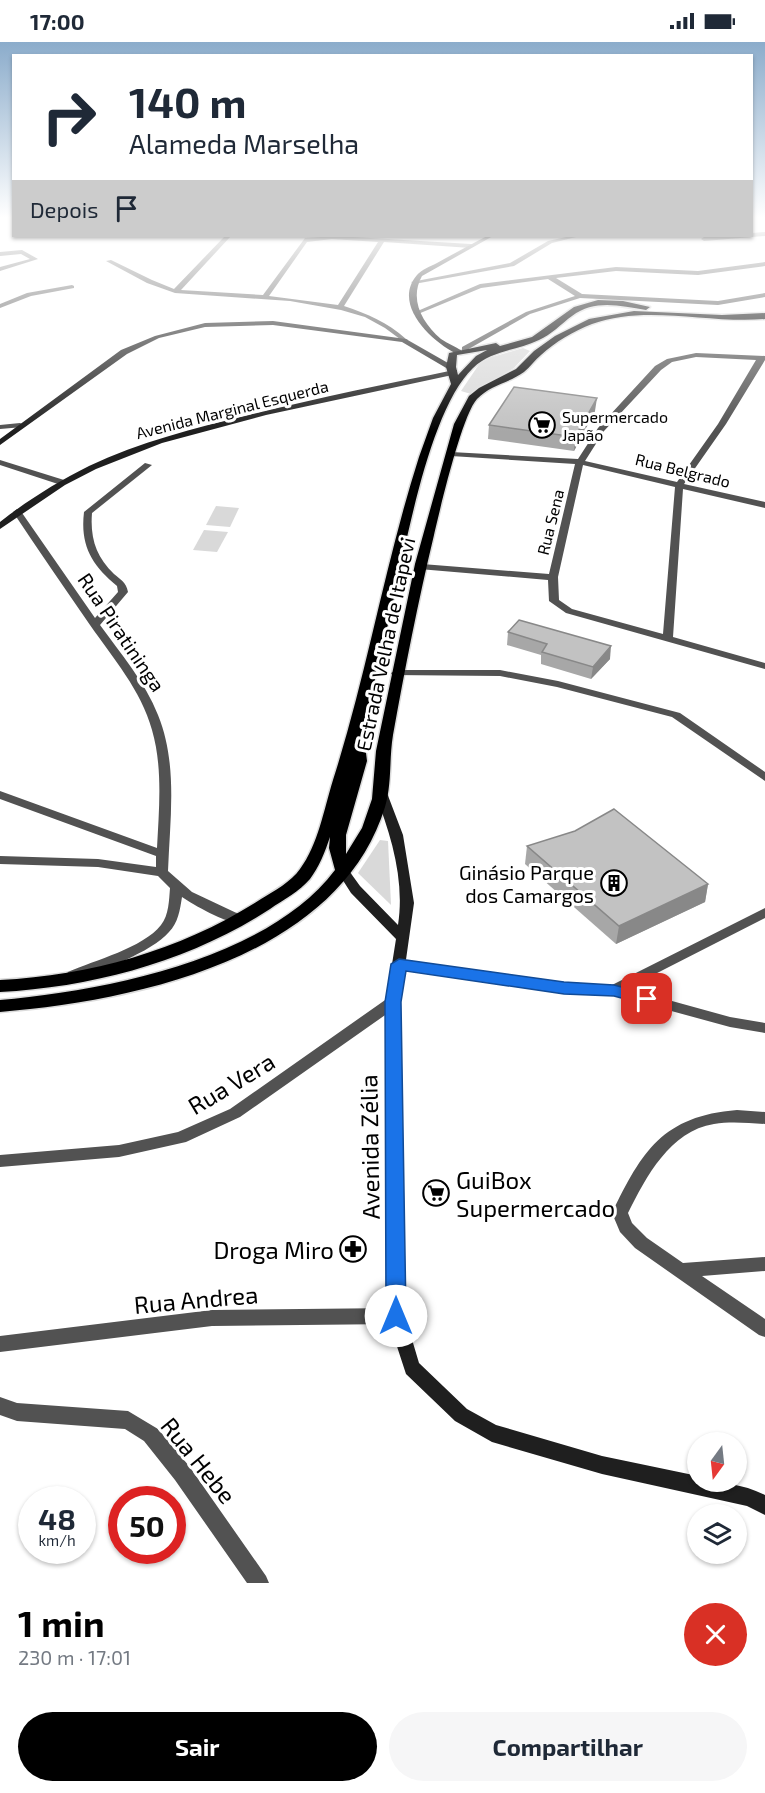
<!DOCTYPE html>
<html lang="pt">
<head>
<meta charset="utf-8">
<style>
  body { margin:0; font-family:"Exo 2",sans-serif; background:#f6f6f7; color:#1f2937; height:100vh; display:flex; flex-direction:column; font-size:22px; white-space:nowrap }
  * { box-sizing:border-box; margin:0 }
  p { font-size:20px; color:#747a83 }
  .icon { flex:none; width:33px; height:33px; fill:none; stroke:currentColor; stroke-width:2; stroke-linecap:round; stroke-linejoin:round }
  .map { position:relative; height:1541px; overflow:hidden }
  .details { display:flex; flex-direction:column; background:#fff; flex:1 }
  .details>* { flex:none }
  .banner { position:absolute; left:12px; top:12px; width:741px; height:183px; border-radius:0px; box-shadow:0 2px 4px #0004; background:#fff; color:#1f2937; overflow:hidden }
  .needle { width:39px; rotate:195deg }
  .tools { position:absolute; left:687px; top:1390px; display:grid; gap:12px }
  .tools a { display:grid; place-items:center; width:60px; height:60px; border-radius:50%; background:#fff; box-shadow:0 2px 4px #0004; font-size:30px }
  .speed { position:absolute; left:18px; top:1444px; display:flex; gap:12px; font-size:30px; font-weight:700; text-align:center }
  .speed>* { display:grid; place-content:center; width:78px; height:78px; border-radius:50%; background:#fff; box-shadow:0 2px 4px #0004; line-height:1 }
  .speed small { font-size:15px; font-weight:400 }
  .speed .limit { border:9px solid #d22; background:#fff; color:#111 }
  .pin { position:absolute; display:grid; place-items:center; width:51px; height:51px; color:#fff; margin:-26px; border-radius:12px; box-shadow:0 3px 9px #0006 }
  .me { position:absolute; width:66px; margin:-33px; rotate:0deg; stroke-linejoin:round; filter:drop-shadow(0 0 4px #0008) }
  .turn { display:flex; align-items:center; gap:21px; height:126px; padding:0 18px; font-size:27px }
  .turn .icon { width:78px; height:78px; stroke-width:2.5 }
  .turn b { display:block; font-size:42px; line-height:51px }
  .then { display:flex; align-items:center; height:57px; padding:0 18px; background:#0003; gap:12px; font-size:22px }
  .round { display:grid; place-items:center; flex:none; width:63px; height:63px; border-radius:32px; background:#f6f6f7 }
  .head { display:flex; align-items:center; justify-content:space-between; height:102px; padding:0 18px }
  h1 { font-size:36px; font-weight:700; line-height:45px; color:#000 }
  .action { display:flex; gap:12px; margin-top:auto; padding:12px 18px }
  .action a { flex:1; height:69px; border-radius:36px; background:#000; color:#fff; font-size:24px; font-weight:700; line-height:69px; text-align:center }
  .action a+a { background:#f6f6f7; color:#1f2937 }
  .status { display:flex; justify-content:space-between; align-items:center; height:42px; padding:0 30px; background:#fff; direction:ltr }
  .status svg { height:16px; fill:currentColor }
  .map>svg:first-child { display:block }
  .green { fill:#d9d9d9 }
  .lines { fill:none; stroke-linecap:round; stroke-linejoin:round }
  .primary-casing { stroke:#dbdbdb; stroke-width:3 }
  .minor { fill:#525252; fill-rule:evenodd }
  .tertiary { fill:#525252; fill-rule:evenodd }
  .secondary { fill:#1f1f1f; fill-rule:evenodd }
  .primary { fill:#000; fill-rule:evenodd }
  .wall { fill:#a7a7a7 }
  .shaded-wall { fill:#888 }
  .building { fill:#c2c2c2; stroke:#888; stroke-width:1.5 }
  .route { fill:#1a73e8; stroke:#114b97; stroke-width:1.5 }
  .labels { text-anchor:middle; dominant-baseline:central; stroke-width:6; stroke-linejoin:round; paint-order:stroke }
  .far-street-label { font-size:16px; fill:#000; stroke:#fff }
  .far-poi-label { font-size:16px; fill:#000; stroke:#fff; text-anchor:start }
  .street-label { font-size:20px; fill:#000; stroke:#fff }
  .poi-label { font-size:20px; fill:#000; stroke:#fff; text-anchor:end }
  .near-street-label { font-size:24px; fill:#000; stroke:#fff }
  .near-poi-label { font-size:24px; fill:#000; stroke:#fff; text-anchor:start }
</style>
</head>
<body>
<div class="status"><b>17:00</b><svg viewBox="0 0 49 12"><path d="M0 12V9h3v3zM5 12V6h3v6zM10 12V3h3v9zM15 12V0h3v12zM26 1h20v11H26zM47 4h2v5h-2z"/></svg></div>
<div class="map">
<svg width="765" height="1541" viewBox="0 0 765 1541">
  <rect width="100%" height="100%" fill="#fff"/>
  <g class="green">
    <polygon points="523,306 530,309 514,326 471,352 461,349 482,318"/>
    <polygon points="216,464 239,466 230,485 206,483"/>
    <polygon points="204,488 228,490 217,510 193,508"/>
    <polygon points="380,798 388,799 391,863 358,831"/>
  </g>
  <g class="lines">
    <g class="primary-casing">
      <path id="primary" d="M598,258L623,259L650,265L646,268C620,264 595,257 572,274C561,282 551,293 539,298C516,309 492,308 473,326C431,366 408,492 395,551C384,601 372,651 359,701L366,711L367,719L346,793V812L362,786L372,757L376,709L415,522L454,382L469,354L479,346L516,327L534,309L555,294L589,277L634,269L722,273L765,271V277C709,282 646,262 592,282C574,289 555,300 541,313C535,318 530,325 524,330C509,341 490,343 477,357C462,373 440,467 434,493C418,560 405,626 393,693C389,717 392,742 385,765C339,915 137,959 0,970V958C105,949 268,917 335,828L329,806L330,795C325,810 319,825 310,837C300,849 283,858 270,867C190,919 94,945 0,950V938C92,933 182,908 261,857C274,849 291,840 300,827C318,803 324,767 333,738C367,632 385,521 419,415L433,376L451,342L446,325L449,311L496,301L500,304L532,295L574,265ZM487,308L476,314L458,333L456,325L457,313Z"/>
    </g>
    <g class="minor">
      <polygon points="765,190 765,194 704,199 701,197 704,195 752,194 752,191"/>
      <path d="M225,194H231L181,248L263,253L305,196L337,194L471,202L474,204L471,206L384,200L344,264C368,272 387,280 406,297L408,298L404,300L385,286L365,275L341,268L290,259L175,251L147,241L106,219L111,218L152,238L174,247ZM332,197L378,200L338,263L269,254L307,200Z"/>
      <polygon points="571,194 580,194 552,201 514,224 414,242 411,240 510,221 548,199"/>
      <polygon points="22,208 38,217 0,229 0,225 30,217 21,212 0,214 0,210"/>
      <polygon points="765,220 765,224 698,233 616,229 556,236 582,252 718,259 765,251 765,255 718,263 580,256 530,272 465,309 462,309 462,305 526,270 575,254 548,237 481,246 418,272 413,271 480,242 616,225 698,229"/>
      <polygon points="72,243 74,244 74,246 31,254 0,266 0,262 27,251"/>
      <path d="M696,311L765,314V318L726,382L684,442L765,460V466L683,447L673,595L765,621V627L566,571L549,559L548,538L419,527V523L422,522L549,532L575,422L451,414L447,412L451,410L578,417L598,386L655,324L667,317ZM696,315L756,318L718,382L677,440L585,419L604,389L661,328L672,320ZM583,423L675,445L663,592L572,567L559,558L558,535Z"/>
      <polygon points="20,381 24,383 23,385 0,387 0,383"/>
      <polygon points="0,418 64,438 65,440 58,442 0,423"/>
      <path d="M145,421L152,423L92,471C90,496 96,515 114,532C121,538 126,540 128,550L100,583C121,612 145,640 158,673C178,722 170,777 168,829L192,850L245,875L247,878L245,881C231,885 194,863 182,855C180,868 178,881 169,890C152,910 99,930 73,938L68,936L66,933L68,930C95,918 143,906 161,883C169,873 169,858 170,846L158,834L98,825L0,822V814L98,817L156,825V814L0,757V749L157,806C159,767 163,726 152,688C141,648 113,616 90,583C64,545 38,508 13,470L17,467L20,468L95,576L118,550L117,544C92,523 80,504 84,470Z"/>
      <polygon points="396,628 500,628 558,639 680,671 765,730 765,739 672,675 557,645 500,634 392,633 391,631"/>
      <polygon points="614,943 730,975 765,981 765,991 730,985 609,952 607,948 609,944"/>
      <polygon points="393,955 398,956 400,960 398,964 240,1075 186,1100 119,1115 0,1125 0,1113 119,1103 178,1090 230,1067 388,956"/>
      <path d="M737,1068L765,1070V1082C748,1081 731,1079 714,1082C670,1089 646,1135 628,1171L632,1181L647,1196L683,1221L765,1215V1229L702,1234L765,1277V1295L759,1293L635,1206L620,1190L612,1171C642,1109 663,1074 737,1068Z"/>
      <polygon points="396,1266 402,1268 405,1274 402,1280 396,1282 212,1284 0,1310 0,1294 212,1268"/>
      <polygon points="0,1355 17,1361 128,1369 158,1387 189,1424 266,1534 269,1541 247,1541 175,1438 144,1399 125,1387 17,1379 0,1373"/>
    </g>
    <polygon class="tertiary" points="765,866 765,876 614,953 564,951 399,927 394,925 392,922 394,919 399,917 564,941 612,943"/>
    <g class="secondary">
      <path d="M487,194H493L422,234C409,257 422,281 441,297C448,302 455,304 462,309L455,311C431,299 392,262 417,233C421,228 431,224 437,221C453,212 470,203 487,194Z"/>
      <polygon points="273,279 406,297 455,325 448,327 402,300 273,283 205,285 159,296 127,312 0,403 0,397 121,308 155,294 205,281"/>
      <path d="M454,328H457V332L266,373L162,401L96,427L65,443L0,487V480C28,458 57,440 89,424C139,400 195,386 249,373C317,356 386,342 454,328Z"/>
      <path d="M381,747L387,751L403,793L414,861L400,960L405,1274L419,1321L467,1367L496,1383L602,1414L698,1434V1440C722,1440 743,1442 765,1453V1473L747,1464L602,1432L492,1400L455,1379L406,1332L387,1274L386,960L396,897L351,851L337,829L343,825L347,826L360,844L398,883C405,838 391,793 375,751Z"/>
    </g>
    <use href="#primary" class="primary"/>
  </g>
  <g class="wall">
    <polygon points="595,369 574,409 488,397 489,383"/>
    <polygon points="508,590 610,617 591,637 541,622 541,613 507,603"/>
    <polygon points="527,804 708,842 705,860 616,902 525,822"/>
  </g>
  <g class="shaded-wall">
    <polygon points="597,356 595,369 574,409 575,395"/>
    <polygon points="611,604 610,617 591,637 593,625"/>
    <polygon points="708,842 705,860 616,902 619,884"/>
  </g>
  <g class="building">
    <polygon points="514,345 597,356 575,395 489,383"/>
    <polygon points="519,578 611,604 593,625 542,610 547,602 508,590"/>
    <polygon points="614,767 708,842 619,884 527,804 575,789"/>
  </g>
  <linearGradient id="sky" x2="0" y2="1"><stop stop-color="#8baccb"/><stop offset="0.45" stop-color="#fff"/><stop offset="1" stop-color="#fff" stop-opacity="0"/></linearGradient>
  <rect width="765" height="390" fill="url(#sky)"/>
  <polygon class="route" points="399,917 564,940 614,943 652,953 655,957 647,963 614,954 564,952 406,929 401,960 406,1274 403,1281 396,1283 389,1281 386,1274 385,960 391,922"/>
  <defs>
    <g id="supermarket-ring" transform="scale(1.35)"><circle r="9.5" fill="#fff" stroke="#000" stroke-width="1.5"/><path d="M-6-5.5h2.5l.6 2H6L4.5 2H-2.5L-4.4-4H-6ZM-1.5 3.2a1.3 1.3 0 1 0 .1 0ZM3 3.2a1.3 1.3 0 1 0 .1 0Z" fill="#000"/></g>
    <g id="building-ring" transform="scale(1.35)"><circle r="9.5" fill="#fff" stroke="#000" stroke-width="1.5"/><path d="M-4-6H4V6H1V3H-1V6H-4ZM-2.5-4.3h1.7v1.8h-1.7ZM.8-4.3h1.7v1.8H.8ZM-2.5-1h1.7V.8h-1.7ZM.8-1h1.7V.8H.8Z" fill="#000"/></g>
    <g id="pharmacy-ring" transform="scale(1.35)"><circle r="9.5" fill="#fff" stroke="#000" stroke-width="1.5"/><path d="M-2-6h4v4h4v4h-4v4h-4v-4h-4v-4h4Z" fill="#000"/></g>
  </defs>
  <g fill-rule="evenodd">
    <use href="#supermarket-ring" x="542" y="383"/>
    <use href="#building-ring" x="614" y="841"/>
    <use href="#supermarket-ring" x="436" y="1151"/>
    <use href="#pharmacy-ring" x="353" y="1207"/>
  </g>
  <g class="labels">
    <g class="far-street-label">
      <text transform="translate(232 367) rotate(-14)">Avenida Marginal Esquerda</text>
      <text transform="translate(683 428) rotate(14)">Rua Belgrado</text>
      <text transform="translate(550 480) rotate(-76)">Rua Sena</text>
    </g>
    <g class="far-poi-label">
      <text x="562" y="374">Supermercado<tspan x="562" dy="18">Japão</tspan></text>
    </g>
    <g class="street-label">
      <text transform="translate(122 590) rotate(56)">Rua Piratininga</text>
      <text transform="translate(385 602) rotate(-78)">Estrada Velha de Itapevi</text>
    </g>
    <g class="poi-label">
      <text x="594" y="830">Ginásio Parque<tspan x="594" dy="23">dos Camargos</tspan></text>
    </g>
    <g class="near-street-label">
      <text transform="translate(231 1041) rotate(-31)">Rua Vera</text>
      <text transform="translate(369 1105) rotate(-91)">Avenida Zélia</text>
      <text transform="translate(196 1257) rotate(-5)">Rua Andrea</text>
      <text transform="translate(199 1418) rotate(51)">Rua Hebe</text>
    </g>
    <g class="near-poi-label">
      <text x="456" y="1137">GuiBox<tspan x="456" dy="28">Supermercado</tspan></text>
      <text x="334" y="1207" text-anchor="end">Droga Miro</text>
    </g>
  </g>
</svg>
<div class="tools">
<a><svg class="needle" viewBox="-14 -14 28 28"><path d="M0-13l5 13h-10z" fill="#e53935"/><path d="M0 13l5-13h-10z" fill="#747a83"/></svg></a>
<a><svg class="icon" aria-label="layers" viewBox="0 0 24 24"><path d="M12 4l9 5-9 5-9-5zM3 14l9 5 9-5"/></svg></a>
</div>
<div class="speed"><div>48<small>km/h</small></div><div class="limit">50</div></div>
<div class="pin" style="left:647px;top:957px;background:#d93025"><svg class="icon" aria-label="arrive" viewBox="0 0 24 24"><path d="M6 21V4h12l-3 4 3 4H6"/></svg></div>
<svg class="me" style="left:396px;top:1274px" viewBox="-20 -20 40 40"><circle r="19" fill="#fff"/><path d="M0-13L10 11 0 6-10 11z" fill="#1a73e8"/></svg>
<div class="banner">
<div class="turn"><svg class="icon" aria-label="right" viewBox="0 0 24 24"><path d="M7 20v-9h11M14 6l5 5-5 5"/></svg><div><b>140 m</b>Alameda Marselha</div></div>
<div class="then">Depois<svg class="icon" aria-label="arrive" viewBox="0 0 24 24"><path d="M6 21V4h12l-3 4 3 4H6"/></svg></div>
</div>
</div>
<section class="details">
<div class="head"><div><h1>1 min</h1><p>230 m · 17:01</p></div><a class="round" style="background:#d93025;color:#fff"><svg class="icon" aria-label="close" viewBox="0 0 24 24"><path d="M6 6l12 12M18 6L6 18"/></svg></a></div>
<div class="action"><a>Sair</a><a>Compartilhar</a></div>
</section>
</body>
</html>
